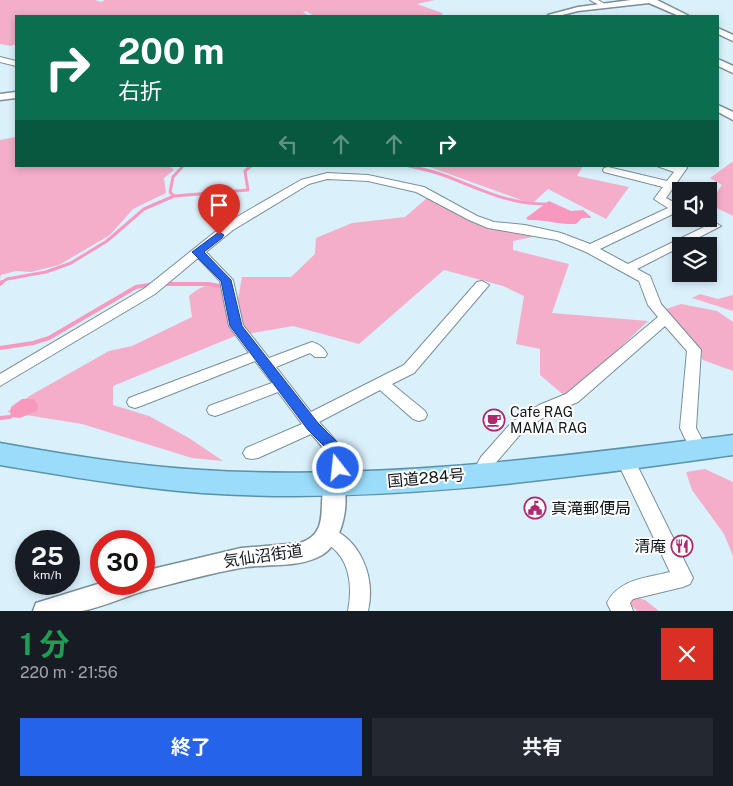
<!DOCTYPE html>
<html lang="ja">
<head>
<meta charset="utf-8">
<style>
  body { margin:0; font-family:"Public Sans","Noto Sans JP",sans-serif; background:#242831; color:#f1f3f6; height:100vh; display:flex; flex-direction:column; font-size:19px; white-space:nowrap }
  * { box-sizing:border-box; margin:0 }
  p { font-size:16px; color:#9ea1a6 }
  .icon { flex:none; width:28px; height:28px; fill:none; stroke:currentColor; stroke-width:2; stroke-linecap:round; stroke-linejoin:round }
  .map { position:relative; height:611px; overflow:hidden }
  .side { display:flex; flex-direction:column; background:#171b24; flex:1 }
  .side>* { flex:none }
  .banner { position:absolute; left:15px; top:15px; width:704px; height:152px; border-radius:0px; box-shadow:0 2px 8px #0003; background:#0b6e4f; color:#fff; overflow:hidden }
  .controls { position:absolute; left:672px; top:182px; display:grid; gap:10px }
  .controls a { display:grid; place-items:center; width:45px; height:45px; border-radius:0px; background:#171b24; box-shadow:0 2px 8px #0003; font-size:25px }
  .speed { position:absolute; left:15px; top:530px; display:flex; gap:10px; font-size:25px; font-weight:700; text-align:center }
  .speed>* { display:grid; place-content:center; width:65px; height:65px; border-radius:50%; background:#171b24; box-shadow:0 2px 8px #0003; line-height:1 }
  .speed small { font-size:12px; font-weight:400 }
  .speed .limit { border:8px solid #d22; background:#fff; color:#111 }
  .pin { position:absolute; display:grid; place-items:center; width:42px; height:42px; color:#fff; margin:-51px -21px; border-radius:50% 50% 50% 0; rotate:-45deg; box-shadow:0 0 5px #0007 }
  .pin .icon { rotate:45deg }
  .me { position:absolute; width:55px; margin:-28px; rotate:344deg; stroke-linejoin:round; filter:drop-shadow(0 0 4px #0008) }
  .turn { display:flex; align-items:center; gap:18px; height:105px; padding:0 20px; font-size:22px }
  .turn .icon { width:65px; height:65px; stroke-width:2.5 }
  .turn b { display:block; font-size:35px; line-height:42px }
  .lanes { display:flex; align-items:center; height:48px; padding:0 20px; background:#0003; justify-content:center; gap:25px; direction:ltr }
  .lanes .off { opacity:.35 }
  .round { display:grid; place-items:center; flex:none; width:52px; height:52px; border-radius:0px; background:#242831 }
  .overview { display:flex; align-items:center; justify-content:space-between; height:85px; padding:0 20px }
  h1 { font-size:30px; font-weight:700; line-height:38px; color:#1e9e55 }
  .cta { display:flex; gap:10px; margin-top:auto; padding:10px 20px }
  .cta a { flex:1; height:58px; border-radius:0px; background:#2563eb; color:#fff; font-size:20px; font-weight:700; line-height:58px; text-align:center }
  .cta a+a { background:#242831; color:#f1f3f6 }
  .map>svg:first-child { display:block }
  .green { fill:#f4aec9 }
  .water { fill:#f898bf }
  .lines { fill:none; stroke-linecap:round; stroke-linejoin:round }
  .stream-far2 { stroke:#f898bf; stroke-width:2.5 }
  .stream-far1 { stroke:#f898bf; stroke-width:3 }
  .stream { stroke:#f898bf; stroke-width:4 }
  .minor-casing { stroke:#7a8f99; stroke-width:2 }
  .tertiary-casing { stroke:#7a8f99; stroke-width:3 }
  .trunk-casing { stroke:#5991ab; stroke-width:3 }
  .minor { fill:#fff; fill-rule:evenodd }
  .tertiary { fill:#fff; fill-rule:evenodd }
  .trunk { fill:#9adcfa; fill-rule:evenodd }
  .route { fill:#2563eb; stroke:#184099 }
  .labels { text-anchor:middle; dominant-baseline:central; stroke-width:4; stroke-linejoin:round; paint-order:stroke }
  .poi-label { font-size:14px; fill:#10171b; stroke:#fff; text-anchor:start }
  .near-street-label { font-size:16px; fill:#10171b; stroke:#fff }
  .near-poi-label { font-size:16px; fill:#10171b; stroke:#fff; text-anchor:start }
</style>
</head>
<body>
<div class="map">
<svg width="733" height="611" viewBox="0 0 733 611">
  <rect width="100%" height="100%" fill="#daf1fc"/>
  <g class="green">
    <polygon points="0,0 95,0 101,2 105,0 435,0 417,4 442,13 443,16 314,16 306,11 303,12 309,16 16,16 16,44 11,46 0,44"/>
    <polygon points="16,137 16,166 170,166 174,170 164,178 166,193 133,209 110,235 59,265 31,272 16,271 1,275 0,278 0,140"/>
    <polygon points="732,162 733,163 733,216 709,204 722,185 710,178"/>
    <polygon points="427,166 583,166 577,176 629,187 606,219 548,189 532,204"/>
    <path d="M427,198L504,229L510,233H525L532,237L513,241V250L569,264L552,313L648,321L567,398L540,375V349L516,344L524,296L503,286L444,270L359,344L293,326L235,336L113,386V405L149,416L189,438L223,461L192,458L82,424L7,412L31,395L109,351L132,346L192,317L189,296C210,278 218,287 238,299L242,277H291L315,254L316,238L352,223L405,217Z"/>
    <polygon points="700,294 718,299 733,295 733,311 692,298"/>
    <polygon points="681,304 717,311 733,322 733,371 703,360 666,309"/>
    <polygon points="705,469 733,482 733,556 724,534 692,490 686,472"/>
    <polygon points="619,593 645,600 659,611 637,611"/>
  </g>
  <g class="water">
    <path d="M549,201L571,211L583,210L591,217L590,218H582L576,224C559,225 544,219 528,220L526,218Z"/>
    <polygon points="22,399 34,399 38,405 37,411 20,418 10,417 11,407"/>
  </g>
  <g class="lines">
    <g class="stream-far2">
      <polyline points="409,166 414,167"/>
      <polyline points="182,167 183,166"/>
      <polyline points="249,167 251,166"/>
    </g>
    <g class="stream-far1">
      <path d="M409,166C421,169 432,171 443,175C478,188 509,205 547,204"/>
      <polyline points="174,196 170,192 173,177 183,166"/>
      <polyline points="1,283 7,279 46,272 71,263 107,241 144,209 174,196 248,190 245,171 251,166"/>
    </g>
    <g class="stream">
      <polyline points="0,284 2,282"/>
      <polyline points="162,284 209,284 224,287"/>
      <polyline points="0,348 33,343 49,338 136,287 155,284"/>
      <polyline points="0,418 10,417"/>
    </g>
    <g class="minor-casing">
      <g id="minor">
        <polygon points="590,0 598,0 608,6 603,7"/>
        <polygon points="0,57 16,61 16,66 0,62"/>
        <path d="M657,166H686L687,168L666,198L681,206V213L677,212L600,249L628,264L706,226L694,219H709L721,226L637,269L650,276L661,304L701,350L696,428L707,449L704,453L698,455L692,453L680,428L687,351L665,326L578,402L551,413L524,430L493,466L487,478L481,480L475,478L472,473L481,457L512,422L539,405L566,394L658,317L648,305L639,281L586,252L557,240L488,228L469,220L416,192L368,181L327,179L309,184L233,230L206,252L233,280L243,325L269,358L312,342C319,344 324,348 327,354L325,357H315L310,353L276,367L311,412L404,365L477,282L482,281L489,285L414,373L392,384L425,411L427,415L425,419L419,421L413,419L380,390L319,422C338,442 356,460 340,490L334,492L328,490L325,485C331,459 329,453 311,434L258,458L252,459L246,458L243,453L246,448L302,424L278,392L221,414L215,416L209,414L207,410L209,406L272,383L255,361L141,406L135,408L129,406L127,402L129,398L249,353L229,326L220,281L198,258L155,294L0,386V374L145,288L225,224L247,211L301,180L327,173L368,175L424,187L477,216L494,222L525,225L561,233L590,244L668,208L654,199L663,187L604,172L603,170L604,168L608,167L667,181L674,172Z"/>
        <path d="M625,452L631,454L634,459L693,578L690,584L683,587L633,599L630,603L633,611H611L607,603C618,579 647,578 670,572L616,459L619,454Z"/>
        <path d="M328,527C361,539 376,578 368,611H348C352,591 351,566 336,551C330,544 323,543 318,535L321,529Z"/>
      </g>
    </g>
    <g class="tertiary-casing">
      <g id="tertiary">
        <polygon points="631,0 657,0 689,16 679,16 649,3 578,11 558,16 548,15 578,7"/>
        <polygon points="718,28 733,35 733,41 718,34"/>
        <polygon points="718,59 733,66 733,73 718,66"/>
        <polygon points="16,92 16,98 0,100 0,94"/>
        <polygon points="718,105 733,112 733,120 718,112"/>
        <path d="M334,477L341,479C352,499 342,544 322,555C298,569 267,563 240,568C208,574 175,583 144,591C124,597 103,607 82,611C67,611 48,611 33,611L36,603L101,583L144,584V571L241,548L300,543C333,532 315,501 327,479Z"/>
      </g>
    </g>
    <g class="trunk-casing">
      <path id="trunk" d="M733,435V455C558,479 379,505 202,493C134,488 67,476 0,465V443C67,455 134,466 202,470C379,481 558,457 733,435Z"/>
    </g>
    <use href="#minor" class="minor"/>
    <use href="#tertiary" class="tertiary"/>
    <use href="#trunk" class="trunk"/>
  </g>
  <polygon class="route" points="219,232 224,235 222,238 204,252 231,280 242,326 318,423 338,443 345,468 343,472 338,474 333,472 327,449 308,430 230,326 221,281 192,252"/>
  <defs>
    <g id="cafe-ring" transform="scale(1.125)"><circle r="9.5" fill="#fff" stroke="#ae286e" stroke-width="1.5"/><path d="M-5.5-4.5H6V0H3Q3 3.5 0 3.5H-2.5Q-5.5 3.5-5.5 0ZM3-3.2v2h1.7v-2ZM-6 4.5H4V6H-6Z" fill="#ae286e"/></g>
    <g id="civic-ring" transform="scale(1.125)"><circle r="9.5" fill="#fff" stroke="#ae286e" stroke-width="1.5"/><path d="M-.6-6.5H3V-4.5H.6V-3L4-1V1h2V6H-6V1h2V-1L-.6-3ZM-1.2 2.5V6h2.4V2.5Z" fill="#ae286e"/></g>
    <g id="restaurant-ring" transform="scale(1.125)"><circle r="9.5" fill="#fff" stroke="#ae286e" stroke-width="1.5"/><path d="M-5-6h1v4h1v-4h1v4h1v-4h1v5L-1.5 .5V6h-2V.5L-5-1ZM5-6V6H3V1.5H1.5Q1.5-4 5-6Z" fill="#ae286e"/></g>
  </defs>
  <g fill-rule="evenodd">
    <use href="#cafe-ring" x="494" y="420"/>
    <use href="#civic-ring" x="535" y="508"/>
    <use href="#restaurant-ring" x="682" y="546"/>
  </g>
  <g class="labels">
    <g class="poi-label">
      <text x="510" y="412">Cafe RAG<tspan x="510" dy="16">MAMA RAG</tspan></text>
    </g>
    <g class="near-street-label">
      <text transform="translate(426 478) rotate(-5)">国道284号</text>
      <text transform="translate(263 556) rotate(-8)">気仙沼街道</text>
    </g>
    <g class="near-poi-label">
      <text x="551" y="508">真滝郵便局</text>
      <text x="666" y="546" text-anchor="end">清庵</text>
    </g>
  </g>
</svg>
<div class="controls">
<a><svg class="icon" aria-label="sound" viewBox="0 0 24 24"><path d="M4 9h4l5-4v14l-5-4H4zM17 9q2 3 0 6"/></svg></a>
<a><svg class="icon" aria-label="layers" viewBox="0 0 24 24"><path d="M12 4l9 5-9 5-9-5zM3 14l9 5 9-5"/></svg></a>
</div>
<div class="speed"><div>25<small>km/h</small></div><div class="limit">30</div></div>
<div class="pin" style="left:219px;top:235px;background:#d93025"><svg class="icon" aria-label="arrive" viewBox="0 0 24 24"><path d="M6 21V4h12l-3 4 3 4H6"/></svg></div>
<svg class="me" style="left:338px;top:468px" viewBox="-20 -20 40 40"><circle r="17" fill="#2563eb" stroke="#fff" stroke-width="3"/><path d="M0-11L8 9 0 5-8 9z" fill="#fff"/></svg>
<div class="banner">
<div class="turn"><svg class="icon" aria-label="right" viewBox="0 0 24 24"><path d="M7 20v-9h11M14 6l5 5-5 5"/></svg><div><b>200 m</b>右折</div></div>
<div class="lanes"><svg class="icon off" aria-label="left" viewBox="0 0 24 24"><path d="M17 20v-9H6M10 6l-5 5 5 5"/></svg><svg class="icon off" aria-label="ahead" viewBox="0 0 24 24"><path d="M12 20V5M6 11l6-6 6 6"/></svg><svg class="icon off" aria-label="ahead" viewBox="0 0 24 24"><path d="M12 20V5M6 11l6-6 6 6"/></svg><svg class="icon" aria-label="right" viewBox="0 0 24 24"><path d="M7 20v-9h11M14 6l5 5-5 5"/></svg></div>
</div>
</div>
<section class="side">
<div class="overview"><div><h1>1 分</h1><p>220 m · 21:56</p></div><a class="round" style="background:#d93025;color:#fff"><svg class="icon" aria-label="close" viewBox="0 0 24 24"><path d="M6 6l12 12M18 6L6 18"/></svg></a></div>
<div class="cta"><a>終了</a><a>共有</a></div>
</section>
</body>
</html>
